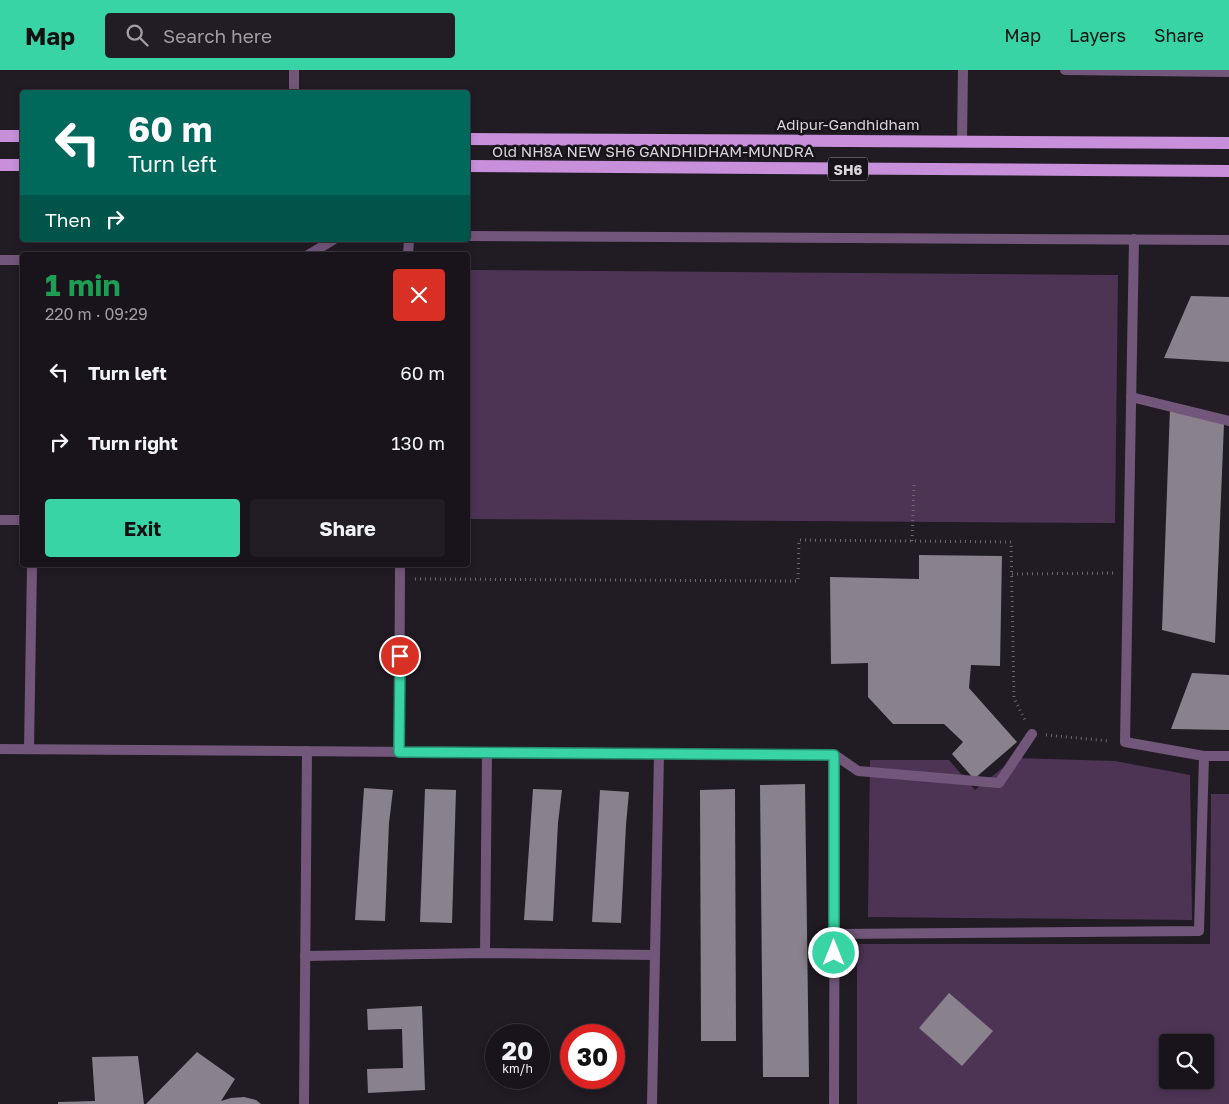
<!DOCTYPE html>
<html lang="en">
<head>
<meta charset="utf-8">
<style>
  body { margin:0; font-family:"Golos Text",sans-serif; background:#221d24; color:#f1f3f6; height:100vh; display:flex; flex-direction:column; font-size:19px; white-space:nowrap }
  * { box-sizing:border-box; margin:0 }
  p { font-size:16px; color:#9f9ea3 }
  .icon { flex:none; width:28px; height:28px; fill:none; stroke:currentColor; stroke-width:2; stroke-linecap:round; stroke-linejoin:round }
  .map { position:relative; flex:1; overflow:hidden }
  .panel { position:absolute; left:20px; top:182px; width:450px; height:315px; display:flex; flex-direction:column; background:#19141b; border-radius:5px; box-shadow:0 2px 8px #0003,0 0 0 1px #37333a }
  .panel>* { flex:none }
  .banner { position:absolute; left:20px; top:20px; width:450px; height:152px; border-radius:5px; box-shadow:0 2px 8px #0003,0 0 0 1px #37333a; background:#00695c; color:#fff; overflow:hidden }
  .buttons { position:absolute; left:1159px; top:964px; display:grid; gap:10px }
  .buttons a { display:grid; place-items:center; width:55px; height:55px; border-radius:5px; background:#19141b; box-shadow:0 2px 8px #0003,0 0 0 1px #37333a; font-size:25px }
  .speed { position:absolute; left:485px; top:954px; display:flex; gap:10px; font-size:25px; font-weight:700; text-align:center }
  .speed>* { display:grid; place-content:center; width:65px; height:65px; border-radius:50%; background:#19141b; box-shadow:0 2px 8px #0003,0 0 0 1px #37333a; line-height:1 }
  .speed small { font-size:12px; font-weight:400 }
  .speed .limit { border:8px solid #d22; background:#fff; color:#111 }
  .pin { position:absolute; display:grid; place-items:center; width:42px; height:42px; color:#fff; margin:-21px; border:2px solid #fff; border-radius:50%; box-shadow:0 1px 5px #0007 }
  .me { position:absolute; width:55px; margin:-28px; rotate:0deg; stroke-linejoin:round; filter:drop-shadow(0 0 4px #0008) }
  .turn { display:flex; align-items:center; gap:18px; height:105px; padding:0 25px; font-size:22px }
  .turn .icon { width:65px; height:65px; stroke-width:2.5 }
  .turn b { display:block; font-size:35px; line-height:42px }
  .then { display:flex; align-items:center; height:48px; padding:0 25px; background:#0003; gap:10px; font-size:19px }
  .round { display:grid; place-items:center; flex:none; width:52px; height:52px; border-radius:5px; background:#221d24 }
  .overview { display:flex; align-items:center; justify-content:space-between; height:85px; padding:0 25px }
  h1 { font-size:30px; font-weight:700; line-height:38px; color:#1e9e55 }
  .primary-button { display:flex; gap:10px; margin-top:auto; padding:10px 25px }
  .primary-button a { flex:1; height:58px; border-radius:5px; background:#39d4a5; color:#111; font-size:20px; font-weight:700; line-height:58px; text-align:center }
  .primary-button a+a { background:#221d24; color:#f1f3f6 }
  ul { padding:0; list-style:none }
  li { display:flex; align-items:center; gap:15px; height:70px; padding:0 25px }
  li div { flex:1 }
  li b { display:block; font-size:19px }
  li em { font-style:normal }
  header { display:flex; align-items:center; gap:30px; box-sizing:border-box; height:70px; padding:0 25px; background:#39d4a5; color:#111 }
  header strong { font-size:24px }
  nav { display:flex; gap:28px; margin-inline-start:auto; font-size:18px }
  .search { width:350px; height:45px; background:#221d24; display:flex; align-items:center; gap:12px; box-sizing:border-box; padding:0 18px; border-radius:5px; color:#9f9ea3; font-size:19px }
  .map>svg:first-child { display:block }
  .green { fill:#4d3455; fill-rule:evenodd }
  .building { fill:#89818c }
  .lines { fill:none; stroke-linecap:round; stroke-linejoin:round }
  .path { stroke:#6c676e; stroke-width:3; stroke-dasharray:1 4; stroke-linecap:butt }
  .minor { stroke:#72577b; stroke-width:10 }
  .primary { stroke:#c88fdb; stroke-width:12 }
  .route-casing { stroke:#258a6b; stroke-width:12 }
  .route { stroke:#39d4a5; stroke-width:9 }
  .labels { text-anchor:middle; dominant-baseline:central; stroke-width:5; stroke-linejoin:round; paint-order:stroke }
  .shield { fill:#18121a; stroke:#9f9aa0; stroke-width:1 }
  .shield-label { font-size:14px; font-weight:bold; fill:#d9d5da }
  .street-label { font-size:15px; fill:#d9d5da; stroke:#18121a }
</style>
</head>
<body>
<header>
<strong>Map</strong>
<div class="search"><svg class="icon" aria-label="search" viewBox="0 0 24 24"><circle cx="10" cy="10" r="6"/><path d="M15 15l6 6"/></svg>Search here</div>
<nav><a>Map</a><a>Layers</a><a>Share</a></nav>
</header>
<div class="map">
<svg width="1229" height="1034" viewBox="0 0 1229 1034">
  <rect width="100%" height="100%" fill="#211b24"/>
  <g class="green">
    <polygon points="468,200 1118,205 1115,453 468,449"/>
    <polygon points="1015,688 1115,691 1190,705 1192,850 868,847 870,690 949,690 975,720"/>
    <path d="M1211,724H1229V1034H857V874H1210ZM1168,972H1205V1010H1168Z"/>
  </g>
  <g class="building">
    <polygon points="1191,226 1229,227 1229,292 1164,288"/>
    <polygon points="1170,338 1224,354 1215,573 1162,560"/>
    <polygon points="919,485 1002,486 1000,596 971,595 969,618 1017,672 974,709 952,684 963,672 944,654 893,654 868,627 868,593 831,594 830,507 919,509"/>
    <polygon points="1192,603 1229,605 1229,660 1171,659"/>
    <polygon points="805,714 809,1007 763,1007 760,715"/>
    <polygon points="364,718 393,720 389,753 385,851 355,850"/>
    <polygon points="425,719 456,720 452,853 420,852"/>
    <polygon points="533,719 562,720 558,753 553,851 524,850"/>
    <polygon points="735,719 736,971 701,971 700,720"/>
    <polygon points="600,720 629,722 626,755 621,853 592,852"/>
    <polygon points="949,923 993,961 962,996 919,958"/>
    <polygon points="422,936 425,1020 368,1023 367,999 403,998 402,959 368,960 367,939"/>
    <polygon points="197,982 235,1009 221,1031 231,1028 244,1027 256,1030 261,1034 146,1034"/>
    <polygon points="138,986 144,1034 58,1034 58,1032 95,1031 92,987"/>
  </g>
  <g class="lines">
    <g class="path">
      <polyline points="912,471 914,414"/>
      <polyline points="1012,504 1113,503"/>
      <polyline points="415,509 798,511 799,470 1011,472 1014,628 1025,650"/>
      <polyline points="1046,665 1109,671"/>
    </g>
    <g class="minor">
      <polyline points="1065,0 1229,2"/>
      <polyline points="294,22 294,0"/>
      <polyline points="962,71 963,0"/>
      <polyline points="468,166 1229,170"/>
      <polyline points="1134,169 1125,672 1204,686 1229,686"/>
      <polyline points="308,185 333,170"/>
      <polyline points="408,185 409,170"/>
      <polyline points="0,190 22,190"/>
      <polyline points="1131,327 1229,351"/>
      <polyline points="0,450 22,450"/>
      <polyline points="0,679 835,685 858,701 999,713 1032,664"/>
      <polyline points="29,679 32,495"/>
      <polyline points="399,682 400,495"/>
      <polyline points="834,864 1199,861 1204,686"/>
      <polyline points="485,883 487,683"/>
      <polyline points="305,886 485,883 655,885"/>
      <polyline points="304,1034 307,681"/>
      <polyline points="652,1034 659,684"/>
      <polyline points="834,1034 835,685"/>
    </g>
    <g class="primary">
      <polyline points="0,66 22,66"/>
      <polyline points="468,69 1229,73"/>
      <polyline points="0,95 22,95"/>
      <polyline points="468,96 1229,101"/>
    </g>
  </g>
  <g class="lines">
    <g class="route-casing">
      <polyline id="route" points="400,586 399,682 834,685 834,883"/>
    </g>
    <use href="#route" class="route"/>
  </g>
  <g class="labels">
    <rect class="shield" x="828" y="87.5" width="40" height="23" rx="4"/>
    <g class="shield-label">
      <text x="848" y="99">SH6</text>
    </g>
    <g class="street-label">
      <text x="848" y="54">Adipur-Gandhidham</text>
      <text x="653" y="81">Old NH8A NEW SH6 GANDHIDHAM-MUNDRA</text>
    </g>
  </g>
</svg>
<div class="buttons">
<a><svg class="icon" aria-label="search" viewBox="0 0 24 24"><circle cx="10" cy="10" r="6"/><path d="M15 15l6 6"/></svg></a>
</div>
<div class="speed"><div>20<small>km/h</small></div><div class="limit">30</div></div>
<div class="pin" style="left:400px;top:586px;background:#d93025"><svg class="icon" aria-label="arrive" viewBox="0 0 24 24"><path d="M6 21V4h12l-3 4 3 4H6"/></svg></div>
<svg class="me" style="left:834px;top:883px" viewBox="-20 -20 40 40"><circle r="17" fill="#39d4a5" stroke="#fff" stroke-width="3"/><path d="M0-11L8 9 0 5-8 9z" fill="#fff"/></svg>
<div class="banner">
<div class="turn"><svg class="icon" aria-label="left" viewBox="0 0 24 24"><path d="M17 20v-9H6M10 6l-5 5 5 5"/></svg><div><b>60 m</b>Turn left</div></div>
<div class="then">Then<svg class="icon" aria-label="right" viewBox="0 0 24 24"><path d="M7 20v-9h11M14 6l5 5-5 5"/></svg></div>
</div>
<section class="panel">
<div class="overview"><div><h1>1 min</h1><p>220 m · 09:29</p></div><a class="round" style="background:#d93025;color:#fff"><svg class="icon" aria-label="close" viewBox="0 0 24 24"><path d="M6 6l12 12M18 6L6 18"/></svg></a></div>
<ul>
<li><svg class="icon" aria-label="left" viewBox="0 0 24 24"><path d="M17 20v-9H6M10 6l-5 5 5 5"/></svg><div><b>Turn left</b></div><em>60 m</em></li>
<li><svg class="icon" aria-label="right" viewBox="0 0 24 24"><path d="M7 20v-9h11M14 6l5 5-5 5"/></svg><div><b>Turn right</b></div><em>130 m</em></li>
</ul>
<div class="primary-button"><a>Exit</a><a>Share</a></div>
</section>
</div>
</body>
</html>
